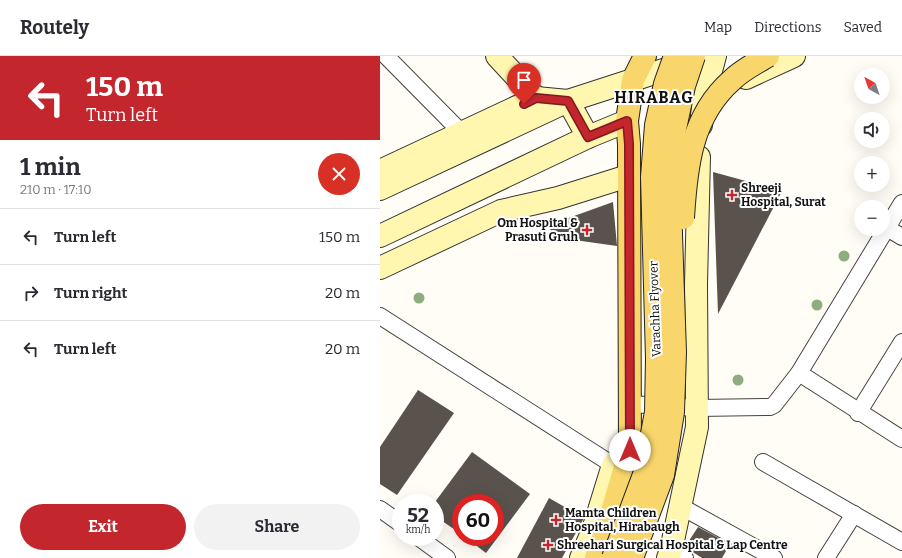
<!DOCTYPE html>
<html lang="en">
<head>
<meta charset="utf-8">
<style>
  body { margin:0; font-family:Bitter,serif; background:#f2f2f3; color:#2b2b33; height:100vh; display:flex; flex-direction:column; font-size:15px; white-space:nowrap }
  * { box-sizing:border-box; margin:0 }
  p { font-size:13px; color:#7c7c81 }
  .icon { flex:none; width:22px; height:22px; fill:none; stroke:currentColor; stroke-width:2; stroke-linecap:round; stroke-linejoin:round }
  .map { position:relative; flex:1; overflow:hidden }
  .panel { display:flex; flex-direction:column; background:#fff; width:380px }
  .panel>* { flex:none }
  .banner { background:#c4262e; color:#fff; overflow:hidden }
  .needle { width:26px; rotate:320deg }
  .buttons { position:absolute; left:474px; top:12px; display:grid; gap:8px }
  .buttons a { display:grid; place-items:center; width:36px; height:36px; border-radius:50%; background:#fff; box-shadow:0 4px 16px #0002; font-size:20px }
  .speed { position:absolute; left:12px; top:438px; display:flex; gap:8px; font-size:20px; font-weight:700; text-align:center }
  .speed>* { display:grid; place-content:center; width:52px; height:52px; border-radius:50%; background:#fff; box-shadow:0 4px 16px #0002; line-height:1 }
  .speed small { font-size:10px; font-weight:400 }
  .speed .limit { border:6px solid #d22; background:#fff; color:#111 }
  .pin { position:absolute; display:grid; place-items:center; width:34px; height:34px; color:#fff; margin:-41px -17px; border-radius:50% 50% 50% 0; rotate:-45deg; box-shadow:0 0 4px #0007 }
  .pin .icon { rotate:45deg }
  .me { position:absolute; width:44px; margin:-22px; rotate:0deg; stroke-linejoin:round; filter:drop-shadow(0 0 3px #0008) }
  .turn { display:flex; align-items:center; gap:14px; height:84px; padding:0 20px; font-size:18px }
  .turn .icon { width:52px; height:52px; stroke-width:2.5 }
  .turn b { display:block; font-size:28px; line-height:34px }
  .round { display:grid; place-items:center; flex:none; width:42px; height:42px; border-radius:21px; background:#f2f2f3 }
  .headline { display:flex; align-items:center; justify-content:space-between; height:68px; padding:0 20px }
  h1 { font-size:24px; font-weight:700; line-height:30px }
  .cta { display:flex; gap:8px; margin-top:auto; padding:8px 20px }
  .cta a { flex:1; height:46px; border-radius:24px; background:#c4262e; color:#fff; font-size:16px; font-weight:700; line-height:46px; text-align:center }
  .cta a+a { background:#f2f2f3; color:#2b2b33 }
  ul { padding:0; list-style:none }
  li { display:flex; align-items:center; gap:12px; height:56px; padding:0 20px; border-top:1px solid #e1e1e2 }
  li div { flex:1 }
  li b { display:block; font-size:15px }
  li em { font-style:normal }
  header { display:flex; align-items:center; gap:24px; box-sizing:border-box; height:56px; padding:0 20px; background:#fff; border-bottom:1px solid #e1e1e2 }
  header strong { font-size:19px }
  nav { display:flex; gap:22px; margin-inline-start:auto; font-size:14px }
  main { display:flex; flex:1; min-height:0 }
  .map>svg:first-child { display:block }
  .building { fill:#5a524d }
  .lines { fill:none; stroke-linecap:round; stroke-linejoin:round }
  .street-casing { stroke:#444; stroke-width:18 }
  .secondary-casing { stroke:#333; stroke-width:24 }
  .primary-casing { stroke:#222; stroke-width:24 }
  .street { stroke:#fff; stroke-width:16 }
  .secondary { stroke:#fff6b0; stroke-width:22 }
  .primary { stroke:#f9d66b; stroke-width:22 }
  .primary-bridge-casing { stroke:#222; stroke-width:24; stroke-linecap:butt }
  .primary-bridge { stroke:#f9d66b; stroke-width:22 }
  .tree { fill:#8dad7f }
  .route-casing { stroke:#7f191e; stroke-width:10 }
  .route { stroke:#c4262e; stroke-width:7 }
  .poi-dot { fill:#c4262e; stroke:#fff; stroke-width:1.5 }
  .labels { text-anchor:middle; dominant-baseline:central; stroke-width:4; stroke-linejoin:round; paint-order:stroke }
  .poi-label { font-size:12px; font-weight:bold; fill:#111; stroke:#fff; text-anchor:start }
  .street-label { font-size:12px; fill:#111; stroke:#fff }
  .district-label { font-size:16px; font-weight:bold; letter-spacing:1px; fill:#111; stroke:#fff }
</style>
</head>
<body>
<header>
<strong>Routely</strong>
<nav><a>Map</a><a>Directions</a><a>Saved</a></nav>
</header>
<main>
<section class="panel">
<div class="banner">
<div class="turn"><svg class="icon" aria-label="left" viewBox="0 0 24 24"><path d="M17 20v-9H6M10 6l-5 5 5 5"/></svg><div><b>150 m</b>Turn left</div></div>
</div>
<div class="headline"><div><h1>1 min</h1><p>210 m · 17:10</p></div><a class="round" style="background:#d93025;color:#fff"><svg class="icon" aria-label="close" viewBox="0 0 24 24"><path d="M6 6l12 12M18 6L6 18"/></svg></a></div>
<ul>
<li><svg class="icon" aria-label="left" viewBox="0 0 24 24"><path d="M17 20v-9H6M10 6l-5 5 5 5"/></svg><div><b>Turn left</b></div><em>150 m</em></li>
<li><svg class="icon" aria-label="right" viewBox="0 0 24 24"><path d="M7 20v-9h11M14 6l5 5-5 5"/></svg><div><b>Turn right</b></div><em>20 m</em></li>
<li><svg class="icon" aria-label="left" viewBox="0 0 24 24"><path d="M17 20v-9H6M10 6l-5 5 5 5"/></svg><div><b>Turn left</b></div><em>20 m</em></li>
</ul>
<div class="cta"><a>Exit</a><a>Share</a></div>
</section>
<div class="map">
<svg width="522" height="502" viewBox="0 0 522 502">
  <rect width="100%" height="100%" fill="#fffdf5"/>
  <g class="building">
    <polygon points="333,116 402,135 338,258"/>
    <polygon points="233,146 237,190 173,181 169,169"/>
    <polygon points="38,334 74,357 17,439 0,428 0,391"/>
    <polygon points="92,396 150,438 106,497 85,481 115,481 115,447 81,447 81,478 55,460 55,446"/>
    <polygon points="169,442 204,462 182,502 137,502"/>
    <polygon points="318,471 350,488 342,502 322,502 305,491"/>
  </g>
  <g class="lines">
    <g class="street-casing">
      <g id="street">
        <polyline points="6,0 82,77"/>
        <polyline points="507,172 522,181"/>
        <polyline points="0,260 233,409"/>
        <polyline points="419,317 522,383"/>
        <polyline points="250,348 317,352 390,351 394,349 419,317 522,147"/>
        <polyline points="478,357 522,286"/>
        <polyline points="383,406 522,486"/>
        <polyline points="300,450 394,502"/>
        <polyline points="0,453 21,468"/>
        <polyline points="38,481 67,502"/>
        <polyline points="291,494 305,502"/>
        <polyline points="446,502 474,458"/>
      </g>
    </g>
    <g class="secondary-casing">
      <g id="secondary">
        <polyline points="117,0 156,42"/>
        <polyline points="366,22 414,0"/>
        <polyline points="321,69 324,41 335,0"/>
        <polyline points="0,115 156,42 188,45 208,81"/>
        <polyline points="0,133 188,45 305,7"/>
        <polyline points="0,180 208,81 247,65"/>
        <polyline points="0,212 121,155 178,142 248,120"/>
        <polyline points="201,502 213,474 233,409 250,394"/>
        <polyline points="288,502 291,494 317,371 316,228 319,101"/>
      </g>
    </g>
    <g class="primary-casing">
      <polyline id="primary" points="216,502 230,462 250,394 249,88 247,65 253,24 265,0"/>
    </g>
    <use href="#street" class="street"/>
    <use href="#secondary" class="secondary"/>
    <use href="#primary" class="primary"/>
    <g class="primary-bridge-casing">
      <g id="primary-bridge">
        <path d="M303,162C306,111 311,60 352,24C362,14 376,7 388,0"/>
        <polyline points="233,502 265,416 276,356 277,303 272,121 276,69 285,28 295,0"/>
        <polyline points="252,502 283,419 293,356 295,296 289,119 295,73 304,30 314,0"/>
      </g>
    </g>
    <use href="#primary-bridge" class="primary-bridge"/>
  </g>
  <g class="tree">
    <circle cx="464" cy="200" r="5.5"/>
    <circle cx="39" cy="242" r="5.5"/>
    <circle cx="437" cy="249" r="5.5"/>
    <circle cx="358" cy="324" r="5.5"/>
  </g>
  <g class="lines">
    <g class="route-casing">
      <polyline id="route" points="144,48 156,42 188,45 208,81 247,65 249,88 250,394"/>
    </g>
    <use href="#route" class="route"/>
  </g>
  <g class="poi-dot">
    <path d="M350 133h4v4h4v4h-4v4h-4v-4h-4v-4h4z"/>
    <path d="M205 168h4v4h4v4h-4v4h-4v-4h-4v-4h4z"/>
    <path d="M174 458h4v4h4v4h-4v4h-4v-4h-4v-4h4z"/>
    <path d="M166 483h4v4h4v4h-4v4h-4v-4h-4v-4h4z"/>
  </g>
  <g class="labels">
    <g class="poi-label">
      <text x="361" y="132">Shreeji<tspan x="361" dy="14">Hospital, Surat</tspan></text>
      <text x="198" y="167" text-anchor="end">Om Hospital &amp;<tspan x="198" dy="14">Prasuti Gruh</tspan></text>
      <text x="185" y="457">Mamta Children<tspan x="185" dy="14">Hospital, Hirabaugh</tspan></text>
      <text x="177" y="489">Shreehari Surgical Hospital &amp; Lap Centre</text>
    </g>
    <g class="street-label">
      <text transform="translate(275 253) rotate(-92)">Varachha Flyover</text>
    </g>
    <g class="district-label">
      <text x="274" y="41">HIRABAG</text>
    </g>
  </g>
</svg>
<div class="buttons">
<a><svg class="needle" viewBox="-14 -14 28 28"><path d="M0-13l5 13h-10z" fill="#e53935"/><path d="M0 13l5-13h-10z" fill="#7c7c81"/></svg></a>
<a><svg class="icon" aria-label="sound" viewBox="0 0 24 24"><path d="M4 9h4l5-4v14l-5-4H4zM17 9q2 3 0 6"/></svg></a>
<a>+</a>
<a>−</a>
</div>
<div class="speed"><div>52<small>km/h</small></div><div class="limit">60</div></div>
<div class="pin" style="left:144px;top:48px;background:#d93025"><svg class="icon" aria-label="arrive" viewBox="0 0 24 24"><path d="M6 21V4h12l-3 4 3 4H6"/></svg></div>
<svg class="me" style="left:250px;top:394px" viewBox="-20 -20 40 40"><circle r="19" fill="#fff"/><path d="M0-13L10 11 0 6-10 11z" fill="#c4262e"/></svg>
</div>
</main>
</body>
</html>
